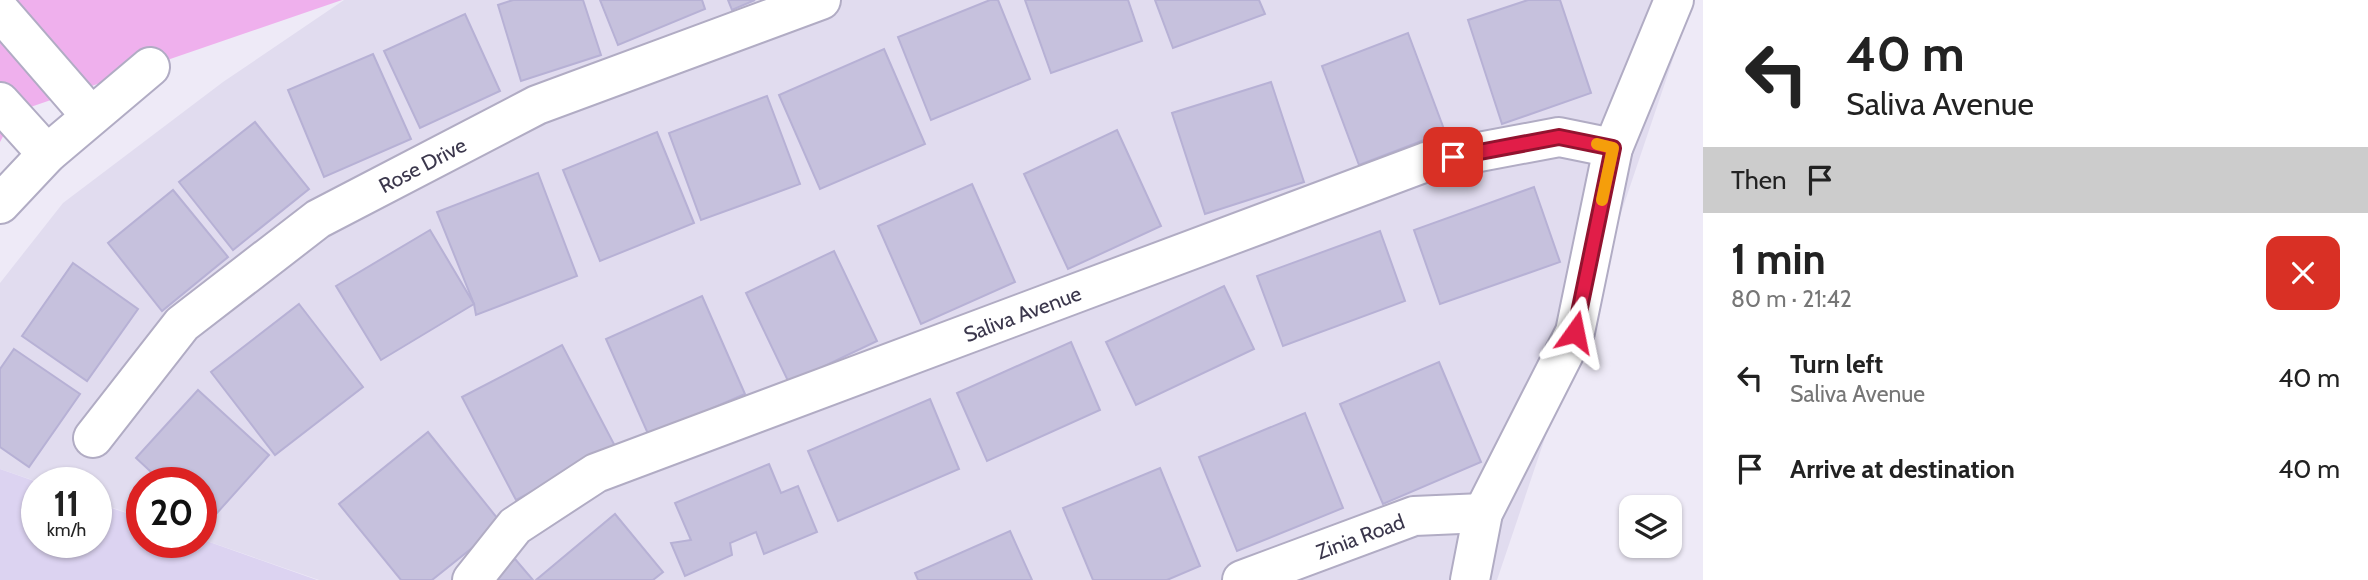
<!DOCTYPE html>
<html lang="en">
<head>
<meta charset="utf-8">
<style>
  body { margin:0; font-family:Cabin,sans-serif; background:#f6f6f6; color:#222; height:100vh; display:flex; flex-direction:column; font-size:26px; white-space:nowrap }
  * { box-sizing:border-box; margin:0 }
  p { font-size:23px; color:#767676 }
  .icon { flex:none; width:38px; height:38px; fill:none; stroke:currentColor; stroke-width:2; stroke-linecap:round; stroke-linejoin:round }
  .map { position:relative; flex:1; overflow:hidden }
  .panel { display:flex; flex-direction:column; background:#fff; width:665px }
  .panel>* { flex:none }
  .banner { background:#fff; color:#222; overflow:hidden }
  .tools { position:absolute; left:1619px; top:495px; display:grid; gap:14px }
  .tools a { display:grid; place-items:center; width:63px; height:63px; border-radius:14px; background:#fff; box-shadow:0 2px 5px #0004; font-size:35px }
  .speed { position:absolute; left:21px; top:467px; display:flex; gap:14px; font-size:35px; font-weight:700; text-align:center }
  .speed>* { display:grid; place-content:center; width:91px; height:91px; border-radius:50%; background:#fff; box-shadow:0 2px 5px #0004; line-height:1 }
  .speed small { font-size:18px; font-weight:400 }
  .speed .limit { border:10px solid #d22; background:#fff; color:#111 }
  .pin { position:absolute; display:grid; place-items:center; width:60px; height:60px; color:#fff; margin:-30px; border-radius:14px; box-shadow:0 4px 10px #0006 }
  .me { position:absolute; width:77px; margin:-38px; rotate:12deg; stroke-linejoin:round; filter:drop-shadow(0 0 5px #0008) }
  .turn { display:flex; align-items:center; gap:24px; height:147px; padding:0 28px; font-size:32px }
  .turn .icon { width:91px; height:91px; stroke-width:2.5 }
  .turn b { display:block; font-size:49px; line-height:60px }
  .then { display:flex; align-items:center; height:66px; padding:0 28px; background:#0003; gap:14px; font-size:26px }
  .round { display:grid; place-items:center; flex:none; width:74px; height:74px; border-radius:14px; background:#f6f6f6 }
  .overview { display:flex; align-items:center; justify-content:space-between; height:119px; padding:0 28px }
  h1 { font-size:42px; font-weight:700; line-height:52px }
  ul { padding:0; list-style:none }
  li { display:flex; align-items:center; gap:21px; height:91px; padding:0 28px }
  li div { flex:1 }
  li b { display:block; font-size:26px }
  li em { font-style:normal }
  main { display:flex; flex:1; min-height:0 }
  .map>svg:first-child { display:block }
  .residential { fill:#e1dcef }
  .education { fill:#dcd3f1 }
  .green { fill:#efb0ed }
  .building { fill:#c6c1dd; stroke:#b7b1d5; stroke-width:2 }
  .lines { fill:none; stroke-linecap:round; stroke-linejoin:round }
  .minor-casing { stroke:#b1acc4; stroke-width:42 }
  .minor { stroke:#fff; stroke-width:38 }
  .route-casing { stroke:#92132f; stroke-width:18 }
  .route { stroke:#e11d48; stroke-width:12 }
  .slow { stroke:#f59e0b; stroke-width:12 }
  .labels { text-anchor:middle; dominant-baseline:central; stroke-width:6; stroke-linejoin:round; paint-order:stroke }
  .street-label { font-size:21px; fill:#3b374c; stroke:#fff }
</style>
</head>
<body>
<main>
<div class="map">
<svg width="1703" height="580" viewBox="0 0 1703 580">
  <rect width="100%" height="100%" fill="#eeeaf7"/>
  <polygon class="residential" points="344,0 1693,0 1497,580 319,580 201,539 201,483 142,483 142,518 96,502 96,483 41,483 0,469 0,283 63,203 223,82"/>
  <polygon class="education" points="0,469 40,483 37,483 37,542 96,542 96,503 142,518 142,542 201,542 201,539 317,580 0,580"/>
  <polygon class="green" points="0,0 342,0 16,112 0,142"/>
  <g class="building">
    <polygon points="513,0 583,0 601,55 521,81 498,5"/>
    <polygon points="600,0 702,0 705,9 618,45"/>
    <polygon points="728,0 755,0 732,10"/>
    <polygon points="990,0 998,0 1030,79 931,120 898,37"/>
    <polygon points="1025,0 1128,0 1142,41 1051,73"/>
    <polygon points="1155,0 1259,0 1265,14 1173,48"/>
    <polygon points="1528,0 1560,0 1591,93 1502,124 1468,20"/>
    <polygon points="465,14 500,91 420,128 384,51"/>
    <polygon points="1408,33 1445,132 1359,165 1322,66"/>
    <polygon points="884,49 925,144 820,189 779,95"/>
    <polygon points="373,54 411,139 324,177 288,90"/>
    <polygon points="1271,82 1304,182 1205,214 1172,113"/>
    <polygon points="767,96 800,184 701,220 669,133"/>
    <polygon points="255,122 309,189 233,250 179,182"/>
    <polygon points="1117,130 1161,226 1068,269 1024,174"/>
    <polygon points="657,132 694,223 600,261 563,170"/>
    <polygon points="538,173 577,276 476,315 474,304 437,212"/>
    <polygon points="972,184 1015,282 921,324 878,226"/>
    <polygon points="1534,187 1560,262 1440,304 1414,230"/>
    <polygon points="173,190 228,257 162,311 108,243"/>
    <polygon points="430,230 474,304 381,360 336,286"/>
    <polygon points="1380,231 1405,301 1283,346 1257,276"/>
    <polygon points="834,251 877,341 789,383 746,293"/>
    <polygon points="73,263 138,309 87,381 22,336"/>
    <polygon points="1224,286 1254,349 1136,405 1106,342"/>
    <polygon points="702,296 745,394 649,436 606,339"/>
    <polygon points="299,304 363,387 275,455 211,372"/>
    <polygon points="1071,342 1100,410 987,461 957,393"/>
    <polygon points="562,345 616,448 516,500 462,397"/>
    <polygon points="14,349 80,394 29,467 0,447 0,369"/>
    <polygon points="1439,362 1481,462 1383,504 1340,404"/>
    <polygon points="198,390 269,455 208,523 201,517 201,483 163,483 136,458"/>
    <polygon points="930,399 959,469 838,521 808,451"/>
    <polygon points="1305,413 1343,508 1237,551 1199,457"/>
    <polygon points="428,432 502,524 432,580 401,580 339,504"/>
    <polygon points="769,464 781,493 798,486 817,532 764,554 756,532 730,543 732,555 685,576 671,543 691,540 675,503"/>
    <polygon points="1160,468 1200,566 1167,580 1093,580 1063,508"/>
    <polygon points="615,514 663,572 653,580 536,580"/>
    <polygon points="1010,531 1032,580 918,580 915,573"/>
    <polygon points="515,559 533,580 498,580 494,576"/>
  </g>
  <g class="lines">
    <g class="minor-casing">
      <g id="minor">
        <polyline points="0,11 91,116"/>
        <polyline points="0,102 47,154"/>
        <polyline points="0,204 47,154 150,67"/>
        <path id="s1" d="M93,438L182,324L318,219L537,105L821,0"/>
        <path id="s2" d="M472,580L515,526L596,473L1426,162L1559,137L1613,148"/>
        <path id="s3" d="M1242,580L1414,516L1483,513"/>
        <polyline points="1470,580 1483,513 1575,332 1613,148 1674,0"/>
      </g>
    </g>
    <use href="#minor" class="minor"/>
  </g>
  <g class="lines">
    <g class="route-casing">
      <polyline id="route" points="1453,157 1559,137 1613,148 1575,332"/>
    </g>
    <use href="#route" class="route"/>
    <polyline class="slow" points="1597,144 1613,148 1602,200"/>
  </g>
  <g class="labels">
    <g class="street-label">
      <text stroke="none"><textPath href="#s1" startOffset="434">Rose Drive</textPath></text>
      <text stroke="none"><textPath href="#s2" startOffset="621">Saliva Avenue</textPath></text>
      <text stroke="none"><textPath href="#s3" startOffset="126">Zinia Road</textPath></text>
    </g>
  </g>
</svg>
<div class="tools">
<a><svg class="icon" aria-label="layers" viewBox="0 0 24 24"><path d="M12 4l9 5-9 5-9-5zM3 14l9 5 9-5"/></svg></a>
</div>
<div class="speed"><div>11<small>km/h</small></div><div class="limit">20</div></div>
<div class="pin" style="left:1453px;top:157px;background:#d93025"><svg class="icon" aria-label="arrive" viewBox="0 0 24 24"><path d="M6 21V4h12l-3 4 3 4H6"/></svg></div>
<svg class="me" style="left:1575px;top:332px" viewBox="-20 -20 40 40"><path d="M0-17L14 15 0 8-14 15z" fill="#e11d48" stroke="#fff" stroke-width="4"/></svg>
</div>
<section class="panel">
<div class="banner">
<div class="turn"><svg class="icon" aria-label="left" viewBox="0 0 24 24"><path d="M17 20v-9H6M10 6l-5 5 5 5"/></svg><div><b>40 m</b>Saliva Avenue</div></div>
<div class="then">Then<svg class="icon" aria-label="arrive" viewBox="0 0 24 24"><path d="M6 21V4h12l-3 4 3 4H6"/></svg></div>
</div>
<div class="overview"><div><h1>1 min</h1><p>80 m · 21:42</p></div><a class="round" style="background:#d93025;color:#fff"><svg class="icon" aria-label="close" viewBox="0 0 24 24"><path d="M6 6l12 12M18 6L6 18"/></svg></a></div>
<ul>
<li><svg class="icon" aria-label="left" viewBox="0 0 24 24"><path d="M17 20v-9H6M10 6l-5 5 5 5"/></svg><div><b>Turn left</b><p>Saliva Avenue</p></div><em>40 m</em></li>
<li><svg class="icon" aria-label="arrive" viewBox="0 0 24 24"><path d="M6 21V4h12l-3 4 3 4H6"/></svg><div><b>Arrive at destination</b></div><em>40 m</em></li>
</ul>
</section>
</main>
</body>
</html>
